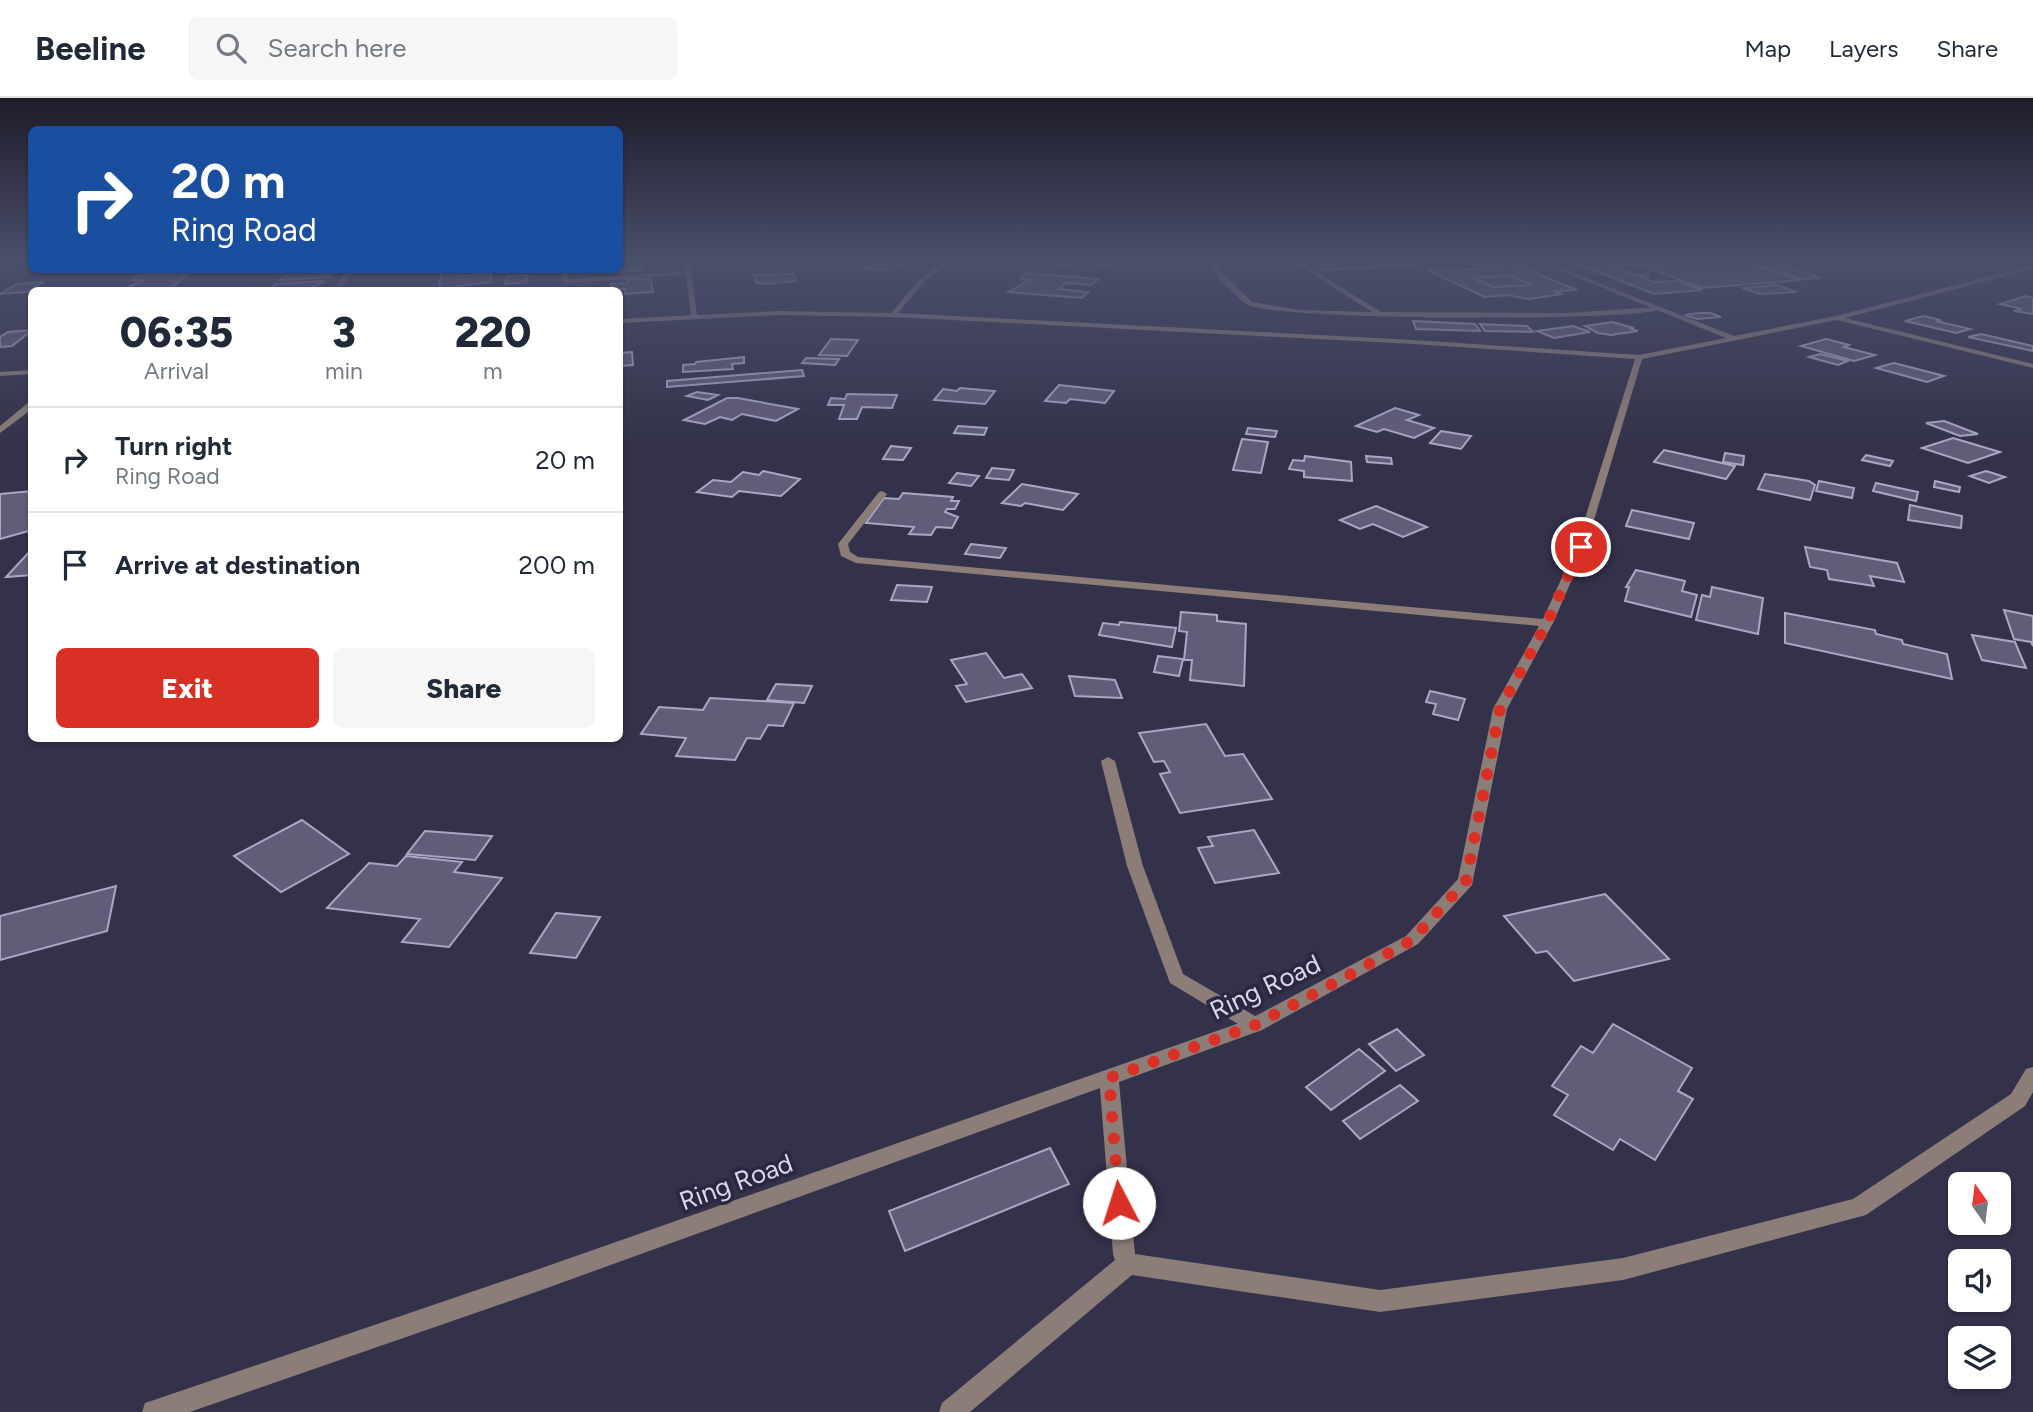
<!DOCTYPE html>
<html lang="en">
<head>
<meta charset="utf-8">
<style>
  body { margin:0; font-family:Figtree,sans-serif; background:#f6f6f7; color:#1f2937; height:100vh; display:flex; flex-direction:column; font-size:26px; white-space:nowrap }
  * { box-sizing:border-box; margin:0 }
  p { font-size:23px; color:#747a83 }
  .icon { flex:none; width:38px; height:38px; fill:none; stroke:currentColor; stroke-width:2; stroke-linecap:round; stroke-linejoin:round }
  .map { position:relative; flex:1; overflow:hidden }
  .drawer { position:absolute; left:28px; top:189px; width:595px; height:455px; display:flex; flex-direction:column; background:#fff; border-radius:10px; box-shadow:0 2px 5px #0004 }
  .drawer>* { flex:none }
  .hud { position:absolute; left:28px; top:28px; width:595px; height:147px; border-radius:10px; box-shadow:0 2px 5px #0004; background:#1a4fa0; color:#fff; overflow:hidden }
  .needle { width:46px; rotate:346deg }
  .buttons { position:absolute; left:1948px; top:1074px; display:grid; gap:14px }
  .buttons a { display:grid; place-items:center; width:63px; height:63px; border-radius:10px; background:#fff; box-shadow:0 2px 5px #0004; font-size:35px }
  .pin { position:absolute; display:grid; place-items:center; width:60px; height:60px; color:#fff; margin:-30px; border:4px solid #fff; border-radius:50%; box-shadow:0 2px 7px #0007 }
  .me { position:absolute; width:77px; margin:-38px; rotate:355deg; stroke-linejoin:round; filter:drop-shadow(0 0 5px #0008) }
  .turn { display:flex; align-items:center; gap:24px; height:147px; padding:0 28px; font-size:32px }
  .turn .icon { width:91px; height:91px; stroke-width:2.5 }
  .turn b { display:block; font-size:49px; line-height:60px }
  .eta { display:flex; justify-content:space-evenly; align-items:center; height:119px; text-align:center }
  .eta b { font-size:42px; font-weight:800; line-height:49px }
  .cta { display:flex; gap:14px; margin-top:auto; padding:14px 28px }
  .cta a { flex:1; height:80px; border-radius:10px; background:#d93025; color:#fff; font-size:28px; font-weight:800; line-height:80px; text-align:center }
  .cta a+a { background:#f6f6f7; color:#1f2937 }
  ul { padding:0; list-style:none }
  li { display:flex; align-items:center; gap:21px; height:105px; padding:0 28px; border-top:2px solid #e0e1e3 }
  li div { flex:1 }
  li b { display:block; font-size:26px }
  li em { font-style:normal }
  header { display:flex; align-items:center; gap:42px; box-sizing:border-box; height:98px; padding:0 35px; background:#fff; border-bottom:2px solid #e0e1e3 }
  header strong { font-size:33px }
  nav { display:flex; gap:38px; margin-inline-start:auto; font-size:24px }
  .search { width:490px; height:63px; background:#f6f6f7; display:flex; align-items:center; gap:18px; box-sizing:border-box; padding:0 24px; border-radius:10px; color:#747a83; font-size:26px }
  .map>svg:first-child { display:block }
  .building { fill:#615d79; stroke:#aaa7c5; stroke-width:2; fill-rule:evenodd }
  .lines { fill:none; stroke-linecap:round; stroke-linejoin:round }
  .service { fill:#8c7d79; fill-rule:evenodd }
  .minor { fill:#8c7d79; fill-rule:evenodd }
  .route { stroke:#d93025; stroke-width:12; stroke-dasharray:0 21.6 }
  .labels { text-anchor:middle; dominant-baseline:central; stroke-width:7; stroke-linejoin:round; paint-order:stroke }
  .street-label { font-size:26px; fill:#d9d9e9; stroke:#2a2840 }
</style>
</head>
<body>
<header>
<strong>Beeline</strong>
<div class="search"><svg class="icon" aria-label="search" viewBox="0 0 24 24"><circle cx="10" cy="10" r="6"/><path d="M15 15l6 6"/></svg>Search here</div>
<nav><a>Map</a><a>Layers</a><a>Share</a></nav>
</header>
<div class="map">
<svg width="2033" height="1314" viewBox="0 0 2033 1314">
  <rect width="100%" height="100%" fill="#34324b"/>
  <g class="building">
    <polygon points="652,162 652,165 637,166 642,168 642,172 607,175 607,172 620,172 622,164"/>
    <polygon points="878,162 909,162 890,172 865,171"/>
    <polygon points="1031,162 1114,162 1110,167 1071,164 1068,168"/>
    <polygon points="1306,162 1408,162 1419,167 1324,172"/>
    <path d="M1467,162H1480L1494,168L1514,166L1577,192L1554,193L1561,196L1529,201L1507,197L1485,199L1427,172L1488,171ZM1512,178L1532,187L1493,189L1473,180Z"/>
    <polygon points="1596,162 1632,176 1649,178 1639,178 1654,184 1677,183 1702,192 1654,196 1573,164"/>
    <polygon points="1597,162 1621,162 1634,167 1612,168"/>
    <polygon points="1627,162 1740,162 1801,182 1702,190"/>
    <polygon points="1781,167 1821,180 1803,181 1764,168"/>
    <polygon points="145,172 195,172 140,176"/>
    <polygon points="287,172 328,172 325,176 332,175 330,179 279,182 292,174 285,174"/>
    <polygon points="459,173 458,178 491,175 491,184 439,191 441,175"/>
    <polygon points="188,175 173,189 121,192 144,182 132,182 137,178"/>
    <polygon points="1027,175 1098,181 1092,187 1066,185 1059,191 1088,194 1082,200 1008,194 1030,182 1021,181"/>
    <polygon points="793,176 796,183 766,186 757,185 754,177"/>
    <polygon points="528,177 526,184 505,186 507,178"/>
    <polygon points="1512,178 1532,187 1493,189 1473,180"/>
    <polygon points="627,181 651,182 653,194 625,196 625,191 611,192 611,186 627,185"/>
    <polygon points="324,183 308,192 270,191 275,186"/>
    <polygon points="44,184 28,194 0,196 17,186"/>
    <polygon points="1777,187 1796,194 1760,196 1742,190"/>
    <polygon points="2026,198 2033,200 2033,216 2014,213 2022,211 2000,206"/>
    <polygon points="1698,215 1711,215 1721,219 1697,221 1685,217"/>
    <polygon points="1923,218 1941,222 1936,223 1970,231 1956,235 1905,223"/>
    <polygon points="1413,223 1475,226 1480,233 1416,231"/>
    <polygon points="1612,224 1634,230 1629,230 1638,233 1611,237 1598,235 1585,228"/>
    <polygon points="1480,226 1527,228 1533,234 1485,233"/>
    <polygon points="1573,228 1590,234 1554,240 1537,233"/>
    <polygon points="32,232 12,248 0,249 0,239 8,234"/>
    <polygon points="1981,236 2033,248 2033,253 1968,239"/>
    <polygon points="831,241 858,242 847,258 819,257"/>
    <polygon points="1826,241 1849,247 1844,249 1875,257 1854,263 1801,248"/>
    <polygon points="632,254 633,267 620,268 620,255"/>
    <polygon points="1820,256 1848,263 1838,267 1809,259"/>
    <polygon points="744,259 744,265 732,266 733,271 683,274 683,267 695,266 696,264"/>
    <polygon points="806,260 839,261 835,267 802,265"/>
    <polygon points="1894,265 1944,278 1927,284 1876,270"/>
    <polygon points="802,272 804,278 667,289 667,283"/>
    <polygon points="1059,287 1114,293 1105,305 1070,301 1066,305 1045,303"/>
    <polygon points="960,290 995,293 985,306 934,302 943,291 957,293"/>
    <polygon points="697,294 718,297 708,302 687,298"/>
    <polygon points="847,296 897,297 892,310 862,309 857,321 839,321 844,307 828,307 831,300 845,301"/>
    <polygon points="727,300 738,300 798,311 776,323 742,316 732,322 720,319 705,326 684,322"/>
    <polygon points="1395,310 1419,317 1407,322 1434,330 1414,340 1384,331 1377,334 1356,328"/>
    <polygon points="1944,323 1978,336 1960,338 1926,325"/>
    <polygon points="958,328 987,330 984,337 954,335"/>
    <polygon points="1248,330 1277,333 1275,339 1246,336"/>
    <polygon points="1441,333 1471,338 1461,351 1430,345"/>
    <polygon points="1953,340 2000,354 1968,365 1922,350"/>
    <polygon points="1242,341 1268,344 1261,375 1233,372"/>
    <polygon points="891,348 911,350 903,362 883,361"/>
    <polygon points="1664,352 1735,368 1726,381 1654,364"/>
    <polygon points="1725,355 1744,358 1743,367 1723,364"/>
    <polygon points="1866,357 1893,363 1890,368 1862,362"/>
    <polygon points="1305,358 1351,364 1352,383 1304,379 1304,373 1289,371 1293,362 1304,363"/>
    <polygon points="1366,358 1391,360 1392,366 1367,364"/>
    <polygon points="992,370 1014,372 1009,382 986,380"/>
    <polygon points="763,373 800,381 781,398 739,393 732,399 697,394 713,382 731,384 743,374 759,377"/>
    <polygon points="1986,373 2005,379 1989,385 1970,378"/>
    <polygon points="957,375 979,378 971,388 949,385"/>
    <polygon points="1765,376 1809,383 1815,387 1810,402 1758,391"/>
    <polygon points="1819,383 1854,390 1852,400 1816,393"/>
    <polygon points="1935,383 1960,389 1959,394 1934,389"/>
    <polygon points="1876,385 1918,394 1916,403 1873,393"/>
    <polygon points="1022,386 1078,396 1063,412 1025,405 1021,408 1002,405"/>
    <polygon points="32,393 32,432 0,441 0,396"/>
    <polygon points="903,395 953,399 951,403 959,403 955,411 947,411 945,414 958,419 952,430 936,429 931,437 909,436 914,429 866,425 884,400 899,401"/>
    <polygon points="1910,407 1962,418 1961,430 1908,422"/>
    <polygon points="1376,408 1427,429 1403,439 1373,426 1360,431 1340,422"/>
    <polygon points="1632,412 1694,425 1689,441 1626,428"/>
    <polygon points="971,446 1006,450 1000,460 965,456"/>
    <polygon points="1805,449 1897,465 1904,484 1870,478 1874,488 1829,481 1827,472 1810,469"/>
    <polygon points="32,451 32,477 6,479"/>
    <polygon points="1636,472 1685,483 1682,493 1697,497 1691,519 1625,503 1629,489 1626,489"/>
    <polygon points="897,487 932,489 927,504 891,502"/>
    <polygon points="1712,489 1763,500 1758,536 1696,522 1702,497 1710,499"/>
    <polygon points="2004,512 2033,518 2033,548 2031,544 2014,541"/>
    <polygon points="1181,514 1217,517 1217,523 1246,526 1244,588 1190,582 1192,562 1184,562 1187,534 1179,533"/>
    <polygon points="1785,515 1875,532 1876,536 1902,542 1903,546 1947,556 1952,581 1785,545"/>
    <polygon points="1120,524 1176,530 1172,549 1099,537 1103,525 1119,527"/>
    <polygon points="1972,537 2015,544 2026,570 1982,562"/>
    <polygon points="986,555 1004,580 1022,576 1032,590 966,604 956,588 967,586 951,562"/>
    <polygon points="1158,558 1183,561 1179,578 1154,574"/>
    <polygon points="1069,578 1115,582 1122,600 1075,598"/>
    <polygon points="776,586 812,588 804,605 767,602"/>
    <polygon points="1430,593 1465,601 1458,622 1433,616 1436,606 1426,604"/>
    <polygon points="710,600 794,605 783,628 768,627 760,641 747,640 735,662 676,658 686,640 641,636 659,609 703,612"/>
    <polygon points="1206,626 1225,658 1243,656 1272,701 1180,715 1160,676 1170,674 1164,663 1154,664 1139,635"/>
    <polygon points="302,722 349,756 281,794 234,758"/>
    <polygon points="1254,732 1279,775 1215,785 1198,750 1213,748 1208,739"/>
    <polygon points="425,733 492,738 475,762 407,756"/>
    <polygon points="406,758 462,764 454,774 502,780 449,849 402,844 420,821 327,810 369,765 397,768"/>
    <polygon points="116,788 107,833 0,862 0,818"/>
    <polygon points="1605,796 1669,861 1574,883 1547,853 1536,855 1504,818"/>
    <polygon points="556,815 600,819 576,860 530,855"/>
    <polygon points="1613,926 1692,970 1678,993 1693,1001 1655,1062 1620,1041 1613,1052 1554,1017 1568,997 1552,988 1581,948 1593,955"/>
    <polygon points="1397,931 1424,957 1396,973 1369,946"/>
    <polygon points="1359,951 1385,973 1331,1012 1306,989"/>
    <polygon points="1400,987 1418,1003 1360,1041 1343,1023"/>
    <polygon points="1050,1050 1069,1086 905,1153 889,1113"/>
  </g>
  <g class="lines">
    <g class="service">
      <path d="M1203,162H1209L1252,204L1300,212L1372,214L1290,162H1297L1381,214L1566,215L1659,209L1662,211C1633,224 1277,222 1248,207C1238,202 1212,172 1203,162Z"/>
      <polygon points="1108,659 1115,663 1143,768 1183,876 1262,922 1264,927 1262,932 1255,934 1248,932 1170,885 1127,768 1101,663"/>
    </g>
    <g class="minor">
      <path d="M684,162H690L697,217L779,213L891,215C904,200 932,162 953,162L924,184L898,215L1414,242L1639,257L1726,240L1534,162H1541L1734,238L1836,218L2033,167V171L1845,220L2033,266V270L1837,222L1642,261L1586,449L1553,525L1507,611L1472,787L1418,846L1262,932L1119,984L1135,1156L1380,1192L1623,1160L1853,1101L2011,996L2026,971L2033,969V994L2025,1008L1866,1117L1623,1182L1380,1214L1132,1177L970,1314H939L942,1305L1115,1162L1113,1156L1100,990L536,1194L190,1314H142L145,1305L154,1302L536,1172L1248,922L1406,838L1458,781L1493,611L1539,528L856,465L841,458L838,446L879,394L882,393L887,396L848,446L850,454L858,459L1543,521L1576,449L1635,261L1414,246L893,219L779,217L620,225V221L691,217L686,177L565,185L562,183V172H568V181L685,173Z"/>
      <polygon points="347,172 353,172 340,192 334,192"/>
      <polygon points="32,272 32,276 0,278 0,274"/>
      <polygon points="29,304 32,304 32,311 0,335 0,328"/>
    </g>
  </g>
  <linearGradient id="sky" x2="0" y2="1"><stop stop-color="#1d1c29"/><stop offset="0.47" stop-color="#4a4f6c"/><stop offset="1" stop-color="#4a4f6c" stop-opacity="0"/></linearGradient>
  <rect width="2033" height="346" fill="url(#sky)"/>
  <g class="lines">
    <polyline class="route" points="1119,1105 1109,980 1255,927 1342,881 1412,842 1466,783 1500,611 1547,525 1581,449"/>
  </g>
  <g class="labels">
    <g class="street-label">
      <text transform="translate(1265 889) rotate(-25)">Ring Road</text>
      <text transform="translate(736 1084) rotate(-20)">Ring Road</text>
    </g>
  </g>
</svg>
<div class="buttons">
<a><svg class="needle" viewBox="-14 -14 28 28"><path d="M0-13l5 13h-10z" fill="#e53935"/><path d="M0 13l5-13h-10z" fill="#747a83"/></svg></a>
<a><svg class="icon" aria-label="sound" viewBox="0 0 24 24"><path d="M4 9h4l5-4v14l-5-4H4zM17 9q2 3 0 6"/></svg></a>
<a><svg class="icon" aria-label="layers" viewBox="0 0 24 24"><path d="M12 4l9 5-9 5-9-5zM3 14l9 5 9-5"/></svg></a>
</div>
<div class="pin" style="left:1581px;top:449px;background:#d93025"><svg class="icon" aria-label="arrive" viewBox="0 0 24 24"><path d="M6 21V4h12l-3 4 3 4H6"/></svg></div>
<svg class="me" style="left:1119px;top:1105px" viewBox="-20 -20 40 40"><circle r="19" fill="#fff"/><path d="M0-13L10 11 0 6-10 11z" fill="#d93025"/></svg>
<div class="hud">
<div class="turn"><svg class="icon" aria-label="right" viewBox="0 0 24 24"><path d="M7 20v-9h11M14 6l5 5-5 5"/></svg><div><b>20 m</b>Ring Road</div></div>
</div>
<section class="drawer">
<div class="eta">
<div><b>06:35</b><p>Arrival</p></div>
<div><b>3</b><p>min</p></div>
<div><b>220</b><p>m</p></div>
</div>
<ul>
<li><svg class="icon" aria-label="right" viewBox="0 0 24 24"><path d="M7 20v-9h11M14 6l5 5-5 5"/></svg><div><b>Turn right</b><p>Ring Road</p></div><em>20 m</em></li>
<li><svg class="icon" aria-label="arrive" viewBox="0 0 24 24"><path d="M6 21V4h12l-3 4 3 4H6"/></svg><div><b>Arrive at destination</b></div><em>200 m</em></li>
</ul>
<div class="cta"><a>Exit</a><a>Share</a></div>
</section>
</div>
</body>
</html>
